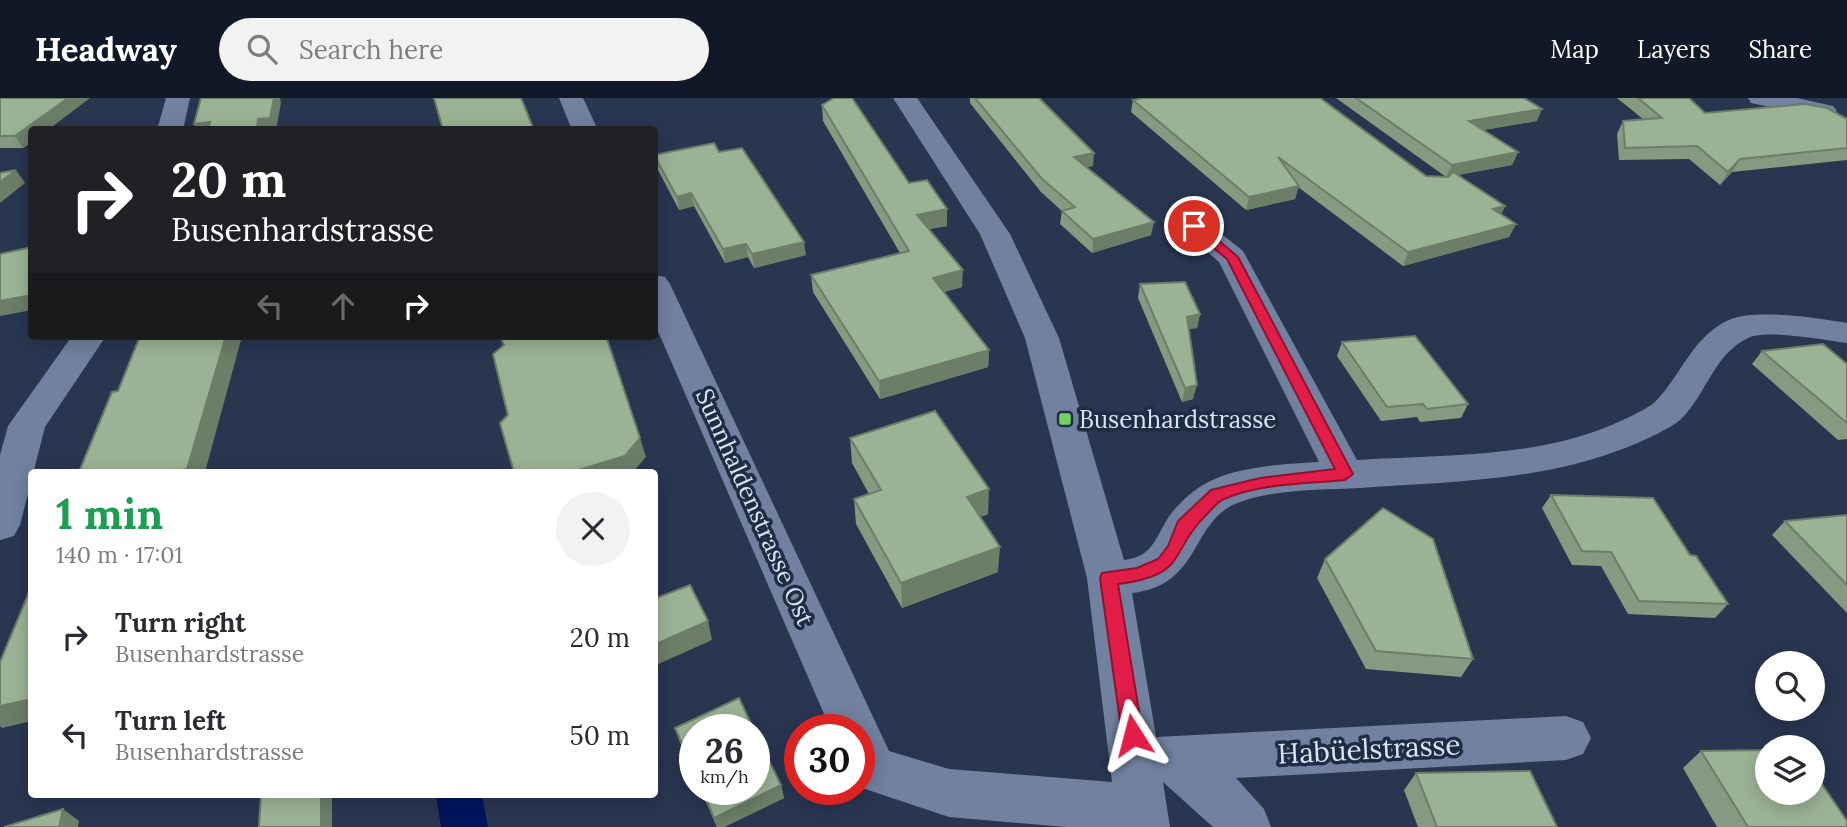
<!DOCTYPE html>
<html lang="en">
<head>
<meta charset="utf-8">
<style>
  body { margin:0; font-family:Lora,serif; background:#f2f2f3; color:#2b2b33; height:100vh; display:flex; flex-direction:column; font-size:26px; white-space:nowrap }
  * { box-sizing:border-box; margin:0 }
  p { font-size:23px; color:#7c7c81 }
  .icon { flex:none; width:38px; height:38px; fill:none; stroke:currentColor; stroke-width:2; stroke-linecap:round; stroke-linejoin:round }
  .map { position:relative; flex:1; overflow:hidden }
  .panel { position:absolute; left:28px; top:371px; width:630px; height:329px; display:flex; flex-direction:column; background:#fff; border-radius:7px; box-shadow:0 4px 18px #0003 }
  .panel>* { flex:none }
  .top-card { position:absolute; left:28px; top:28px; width:630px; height:214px; border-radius:7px; box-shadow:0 4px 18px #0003; background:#202124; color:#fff; overflow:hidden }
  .buttons { position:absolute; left:1755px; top:553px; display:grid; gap:14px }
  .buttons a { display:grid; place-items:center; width:70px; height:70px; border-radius:50%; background:#fff; box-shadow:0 4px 18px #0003; font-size:35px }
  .speed { position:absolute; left:679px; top:616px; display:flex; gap:14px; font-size:35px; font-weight:700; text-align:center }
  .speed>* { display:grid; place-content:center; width:91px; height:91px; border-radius:50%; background:#fff; box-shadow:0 4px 18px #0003; line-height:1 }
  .speed small { font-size:18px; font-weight:400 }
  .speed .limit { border:10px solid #d22; background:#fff; color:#111 }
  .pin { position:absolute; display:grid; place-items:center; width:60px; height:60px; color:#fff; margin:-30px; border:4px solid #fff; border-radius:50%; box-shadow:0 2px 7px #0007 }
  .me { position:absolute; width:77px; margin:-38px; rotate:351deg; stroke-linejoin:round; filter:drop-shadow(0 0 5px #0008) }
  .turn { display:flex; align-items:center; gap:24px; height:147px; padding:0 28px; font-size:32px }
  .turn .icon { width:91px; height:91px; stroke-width:2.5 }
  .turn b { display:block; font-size:49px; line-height:60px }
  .lanes { display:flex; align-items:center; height:66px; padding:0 28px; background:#0003; justify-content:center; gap:35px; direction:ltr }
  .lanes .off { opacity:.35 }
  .round { display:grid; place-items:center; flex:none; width:74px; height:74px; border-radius:37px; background:#f2f2f3 }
  .head { display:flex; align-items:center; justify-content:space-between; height:119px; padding:0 28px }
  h1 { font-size:42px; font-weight:700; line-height:52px; color:#1e9e55 }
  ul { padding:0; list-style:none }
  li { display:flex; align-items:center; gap:21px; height:98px; padding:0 28px }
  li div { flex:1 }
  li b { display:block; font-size:26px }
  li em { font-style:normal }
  header { display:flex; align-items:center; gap:42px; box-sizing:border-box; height:98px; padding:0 35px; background:#111827; color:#fff }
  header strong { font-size:33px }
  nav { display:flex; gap:38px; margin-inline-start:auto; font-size:24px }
  .search { width:490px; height:63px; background:#f2f2f3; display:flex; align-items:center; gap:18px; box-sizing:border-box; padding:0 24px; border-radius:38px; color:#7c7c81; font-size:26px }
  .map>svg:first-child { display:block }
  .water { fill:#00145c }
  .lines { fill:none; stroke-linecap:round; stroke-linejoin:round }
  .minor { fill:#71819f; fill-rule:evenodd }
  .wall { fill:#859a80 }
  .shaded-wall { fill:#6c7d68 }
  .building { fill:#9bb395; stroke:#6c7d68; stroke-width:2 }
  .route { fill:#e11d48; stroke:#92132f; stroke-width:2 }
  .poi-dot { fill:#74d25c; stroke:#1f2c45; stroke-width:2.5 }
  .labels { text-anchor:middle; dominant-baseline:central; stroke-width:7; stroke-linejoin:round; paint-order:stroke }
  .poi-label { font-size:24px; fill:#dae3f4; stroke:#1f2c45; text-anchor:start }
  .street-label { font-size:24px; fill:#dae3f4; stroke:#1f2c45 }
  .near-street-label { font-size:28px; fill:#dae3f4; stroke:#1f2c45 }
</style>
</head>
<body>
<header>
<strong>Headway</strong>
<div class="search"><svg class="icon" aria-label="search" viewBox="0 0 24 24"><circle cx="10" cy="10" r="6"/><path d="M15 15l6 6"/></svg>Search here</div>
<nav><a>Map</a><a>Layers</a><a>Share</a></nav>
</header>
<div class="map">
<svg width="1847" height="729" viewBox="0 0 1847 729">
  <rect width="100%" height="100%" fill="#293650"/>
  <polygon class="water" points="436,697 482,697 488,729 441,729"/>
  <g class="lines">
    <g class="minor">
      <polygon points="166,0 190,0 183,32 157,32"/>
      <polygon points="559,0 583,0 598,32 572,32"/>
      <path d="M893,0H917L1010,136L1059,240L1124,462C1152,459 1155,441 1168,420C1175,409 1192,393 1203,387C1234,368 1284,366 1319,364L1219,164L1184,134L1179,128L1184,122L1194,119L1204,122L1243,153L1357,362C1437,357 1523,360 1599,332C1613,327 1647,312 1656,303C1682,276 1693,237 1731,221C1757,211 1819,220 1847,225V245C1826,242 1766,231 1748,240C1713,257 1707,296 1681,321C1672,330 1639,345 1625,350C1541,383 1449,384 1360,390C1321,392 1276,391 1240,404C1189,422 1203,487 1132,495L1156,639L1566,618L1583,624L1591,640L1583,656L1566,662L1236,680L1264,711L1271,729H1213L1163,684L1170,729H1066L949,719L859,689V632H831L654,224V177L665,179L670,186L889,653L949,671L1112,684L1087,480L1025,240L980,136Z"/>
      <polygon points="1748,0 1797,0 1833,8 1837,13 1833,18 1824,21 1751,5"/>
      <polygon points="72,238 106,238 45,329 20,427 14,438 0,442 0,357 8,328"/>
    </g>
  </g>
  <g class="wall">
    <polygon points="0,0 32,32 32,44 23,50 0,50"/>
    <polygon points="970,0 1039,0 1093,68 1086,69 1151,137 1092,155 1060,126 1062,113 1041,94 970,5"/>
    <polygon points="1336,0 1524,0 1537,23 1484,32 1518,54 1512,67 1458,77 1505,108 1501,116 1516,126 1509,139 1403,168 1298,89 1295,101 1246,112 1131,14 1133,2 1426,78 1446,79"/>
    <polygon points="1617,0 1689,0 1705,15 1847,21 1847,62 1732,74 1720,87 1689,61 1619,62 1617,36 1623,23 1643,21"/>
    <polygon points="822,7 909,85 947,128 929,131 962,189 944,194 989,252 988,269 880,301 813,194 811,177 900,155 823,23"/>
    <polygon points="719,54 806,157 754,170 748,159 725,165 694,108 679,112 657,70 654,57"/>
    <polygon points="1140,186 1200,216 1197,230 1188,231 1193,301 1182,304 1138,200"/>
    <polygon points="1342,244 1468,306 1461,320 1420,324 1417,319 1381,323 1337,258"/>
    <polygon points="1762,253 1847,266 1847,341 1838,342 1752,266"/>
    <polygon points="850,340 988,416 980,419 998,474 902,510 856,426 854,401 869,396 852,365"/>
    <polygon points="1551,397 1690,457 1728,506 1715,520 1628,516 1601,468 1572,467 1542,410"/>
    <polygon points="1847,417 1847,515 1772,437 1785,423"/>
    <polygon points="1325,461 1473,561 1461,579 1366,571 1317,480"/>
    <polygon points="675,630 695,632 695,678 679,642"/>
    <polygon points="1701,653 1847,729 1717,729 1683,670"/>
    <polygon points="1416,675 1557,729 1418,729 1404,692"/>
    <polygon points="781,687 784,700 724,729 717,729 700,691 754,691"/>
  </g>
  <g class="shaded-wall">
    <polygon points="68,0 90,0 48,32 32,32 32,44 23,50 15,38"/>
    <polygon points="274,0 280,0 281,5 276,32 257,32 258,21"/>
    <polygon points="1542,11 1537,23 1464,35 1469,23"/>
    <polygon points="210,24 214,32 197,32 194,26"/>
    <polygon points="1518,54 1512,67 1446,79 1452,67"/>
    <polygon points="1094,55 1093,68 1073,72 1074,59"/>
    <polygon points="1740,61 1732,74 1720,87 1728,74"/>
    <polygon points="16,72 25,85 0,105 0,84"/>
    <polygon points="1299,88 1295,101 1246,112 1249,99"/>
    <polygon points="691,95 694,108 679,112 677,99"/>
    <polygon points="1505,108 1499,121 1493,111"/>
    <polygon points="947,111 947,128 917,133 917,117"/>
    <polygon points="1154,124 1151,137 1092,155 1093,141"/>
    <polygon points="1516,126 1509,139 1403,168 1408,154"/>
    <polygon points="804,144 806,157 754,170 752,156"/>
    <polygon points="746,146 748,159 725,165 723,151"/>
    <polygon points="963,172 962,189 932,197 933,180"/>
    <polygon points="32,197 32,212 0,218 0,203"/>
    <polygon points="1200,216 1197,230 1183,232 1187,219"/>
    <polygon points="226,238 248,238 247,241 241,242 205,374 171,374"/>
    <polygon points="989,252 988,269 880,301 879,283"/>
    <polygon points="1197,287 1193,301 1182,304 1185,290"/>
    <polygon points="640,340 646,359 633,374 572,374"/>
    <polygon points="989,391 988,416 966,424 967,399"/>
    <polygon points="1000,449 998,474 902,510 901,485"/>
    <polygon points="708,523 712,542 654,568 654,547"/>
    <polygon points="32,601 32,623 2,630 0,628 0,608"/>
    <polygon points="781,687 784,700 724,729 717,729 714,720"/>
    <rect x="321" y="696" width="11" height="33"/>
    <polygon points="63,711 79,723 78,729 59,729"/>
  </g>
  <g class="building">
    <polygon points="0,0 68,0 15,38 0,38"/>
    <polygon points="201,0 274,0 270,20 258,21 257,32 208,32 210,24 194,26"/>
    <polygon points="434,0 521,0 534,32 443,32"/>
    <polygon points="834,0 852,0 909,85 927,82 947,111 917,117 963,172 933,180 989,252 879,283 811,177 909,153 822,7"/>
    <polygon points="975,0 1039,0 1094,55 1074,59 1154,124 1093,141 1062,113 1075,109 1042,81"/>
    <polygon points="1143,0 1320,0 1426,78 1448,79 1453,74 1505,108 1493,111 1516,126 1408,154 1278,59 1299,88 1249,99 1133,2"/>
    <polygon points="1356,0 1524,0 1542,11 1469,23 1518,54 1452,67"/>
    <polygon points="1638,0 1689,0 1705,15 1805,6 1827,10 1847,21 1847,50 1740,61 1728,74 1697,48 1625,50 1623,23 1662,20"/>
    <polygon points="714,45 719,54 742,50 804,144 752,156 746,146 723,151 691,95 677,99 654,57"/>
    <polygon points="16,72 0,84 0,75"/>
    <polygon points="32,149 32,197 0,203 0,156"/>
    <polygon points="1185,184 1200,216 1187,219 1197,287 1185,290 1140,186"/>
    <polygon points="140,238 226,238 187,371 171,374 79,374 112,294 118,293"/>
    <polygon points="500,238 606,238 640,340 625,358 572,374 514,374 500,325 508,317 493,256 504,247"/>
    <polygon points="1415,238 1468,306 1427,311 1423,306 1387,309 1342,244"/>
    <polygon points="1823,246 1847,266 1847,325 1762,253"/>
    <polygon points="935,313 989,391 967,399 1000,449 901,485 854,401 881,392 850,340"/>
    <polygon points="1551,397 1653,400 1690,457 1696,458 1728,506 1639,503 1611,454 1582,453"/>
    <polygon points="1383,410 1433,441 1473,561 1376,553 1325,461"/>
    <polygon points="1847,417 1847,487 1785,423"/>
    <polygon points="32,487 32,601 0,608 0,564"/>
    <polygon points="690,487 708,523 654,547 654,501"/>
    <polygon points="739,600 754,632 695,632 695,675 675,630"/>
    <polygon points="754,632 781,687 714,720 702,691 754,691"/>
    <polygon points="1768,652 1768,695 1813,695 1813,673 1847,723 1847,729 1748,729 1701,653"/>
    <polygon points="1530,673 1557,729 1437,729 1416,675"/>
    <polygon points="261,696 321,696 321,729 259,729"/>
    <polygon points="63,711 59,729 4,729"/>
  </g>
  <path class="route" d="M1189,125H1198L1238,159L1353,376L1345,382C1307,386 1259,385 1224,401C1218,403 1213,410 1208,415C1168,453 1190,477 1118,486L1143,637L1140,644L1133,646L1125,644L1122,637L1100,480L1102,475L1137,470L1158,461L1168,448L1178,423L1211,392L1260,380L1335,371L1227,161L1189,130Z"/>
  <rect class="poi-dot" x="1058" y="314" width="14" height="14" rx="3.5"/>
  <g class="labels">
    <g class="poi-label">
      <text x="1079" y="321">Busenhardstrasse</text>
    </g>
    <g class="street-label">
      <text transform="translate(755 409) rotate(66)">Sunnhaldenstrasse Ost</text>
    </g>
    <g class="near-street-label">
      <text transform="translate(1369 651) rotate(-3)">Habüelstrasse</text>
    </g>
  </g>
</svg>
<div class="buttons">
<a><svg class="icon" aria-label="search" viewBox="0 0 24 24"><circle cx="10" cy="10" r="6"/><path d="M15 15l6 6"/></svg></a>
<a><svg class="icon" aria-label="layers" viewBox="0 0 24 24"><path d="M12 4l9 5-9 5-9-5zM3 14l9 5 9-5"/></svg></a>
</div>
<div class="speed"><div>26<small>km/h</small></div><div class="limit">30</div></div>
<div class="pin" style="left:1194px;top:128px;background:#d93025"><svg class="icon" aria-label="arrive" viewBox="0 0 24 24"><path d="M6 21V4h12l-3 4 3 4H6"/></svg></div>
<svg class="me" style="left:1133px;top:637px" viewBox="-20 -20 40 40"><path d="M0-17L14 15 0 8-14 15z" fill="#e11d48" stroke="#fff" stroke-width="4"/></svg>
<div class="top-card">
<div class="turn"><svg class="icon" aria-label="right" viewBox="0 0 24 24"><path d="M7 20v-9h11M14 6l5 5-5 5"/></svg><div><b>20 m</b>Busenhardstrasse</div></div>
<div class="lanes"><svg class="icon off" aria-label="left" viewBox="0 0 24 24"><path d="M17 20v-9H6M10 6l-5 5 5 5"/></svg><svg class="icon off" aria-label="ahead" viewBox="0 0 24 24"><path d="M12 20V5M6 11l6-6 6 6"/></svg><svg class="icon" aria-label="right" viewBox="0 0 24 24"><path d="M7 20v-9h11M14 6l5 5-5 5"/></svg></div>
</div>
<section class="panel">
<div class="head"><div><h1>1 min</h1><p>140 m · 17:01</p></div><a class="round"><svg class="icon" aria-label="close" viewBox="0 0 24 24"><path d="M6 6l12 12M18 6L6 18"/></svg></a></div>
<ul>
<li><svg class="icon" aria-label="right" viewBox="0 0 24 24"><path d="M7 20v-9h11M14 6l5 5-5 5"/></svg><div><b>Turn right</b><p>Busenhardstrasse</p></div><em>20 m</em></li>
<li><svg class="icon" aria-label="left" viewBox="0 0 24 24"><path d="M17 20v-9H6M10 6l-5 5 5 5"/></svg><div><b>Turn left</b><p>Busenhardstrasse</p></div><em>50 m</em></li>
</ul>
</section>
</div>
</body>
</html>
